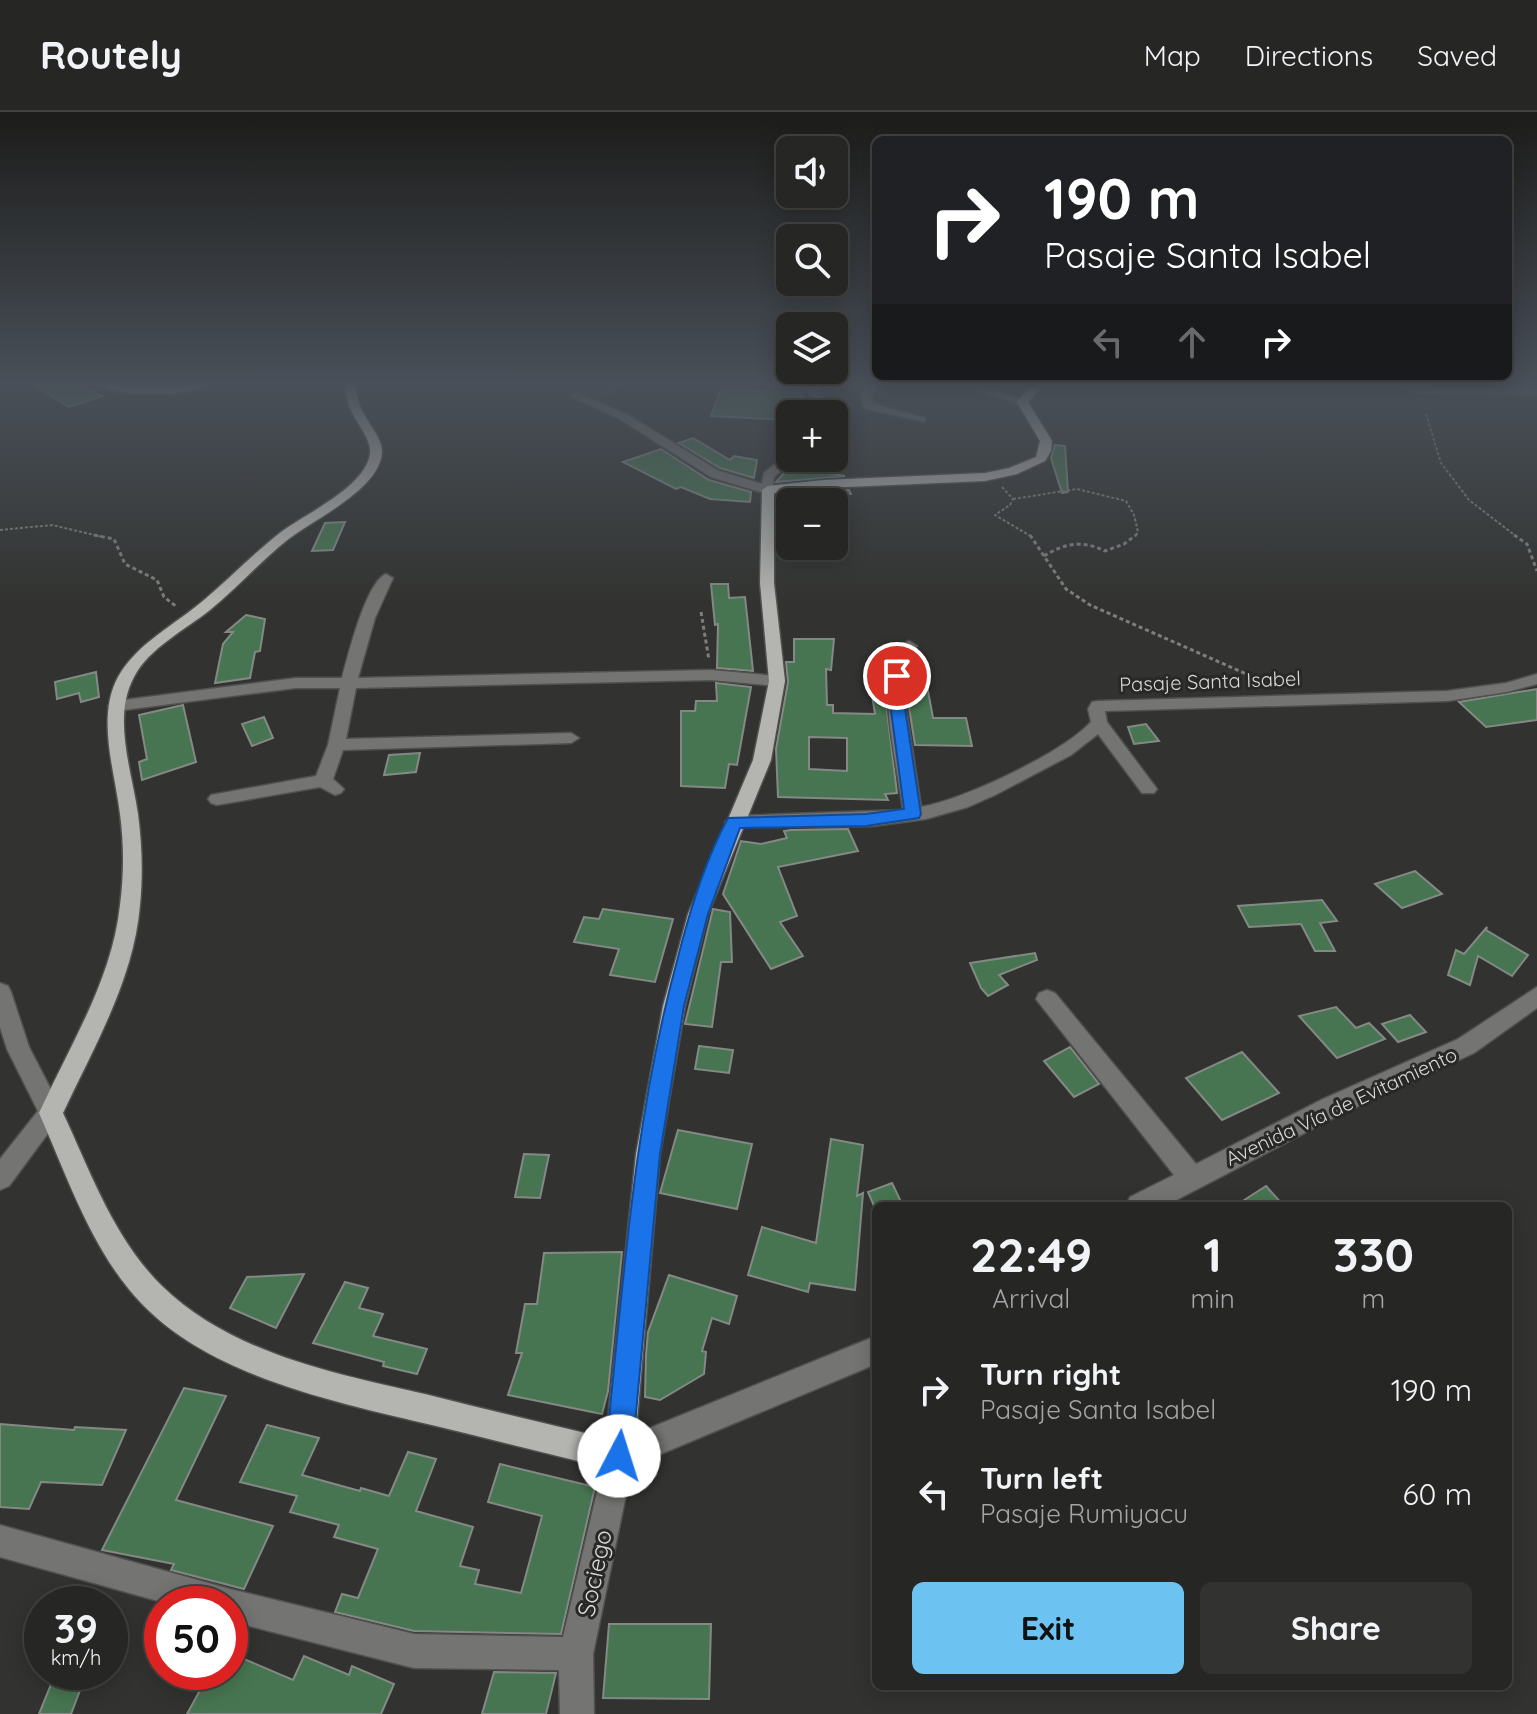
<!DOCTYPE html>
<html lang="en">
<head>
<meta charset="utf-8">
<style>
  body { margin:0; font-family:Quicksand,sans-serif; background:#323231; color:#f1f3f6; height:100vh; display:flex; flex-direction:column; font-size:30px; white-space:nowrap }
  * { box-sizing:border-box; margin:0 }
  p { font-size:26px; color:#a4a5a6 }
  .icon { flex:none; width:44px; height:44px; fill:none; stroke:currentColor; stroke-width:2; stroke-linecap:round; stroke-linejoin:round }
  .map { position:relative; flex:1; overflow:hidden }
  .details { position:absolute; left:872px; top:1090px; width:640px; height:488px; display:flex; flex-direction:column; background:#262624; border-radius:12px; box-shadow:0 4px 20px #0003,0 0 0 2px #424341 }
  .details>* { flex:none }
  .hud { position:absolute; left:872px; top:24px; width:640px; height:244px; border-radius:12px; box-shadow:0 4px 20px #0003,0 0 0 2px #424341; background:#202124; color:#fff; overflow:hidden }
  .tools { position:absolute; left:776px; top:24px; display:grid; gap:16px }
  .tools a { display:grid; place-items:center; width:72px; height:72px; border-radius:12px; background:#262624; box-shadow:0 4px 20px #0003,0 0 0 2px #424341; font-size:40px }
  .speed { position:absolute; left:24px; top:1474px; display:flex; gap:16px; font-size:40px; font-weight:700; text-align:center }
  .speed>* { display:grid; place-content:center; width:104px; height:104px; border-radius:50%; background:#262624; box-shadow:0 4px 20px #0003,0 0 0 2px #424341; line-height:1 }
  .speed small { font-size:20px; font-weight:400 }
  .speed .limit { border:12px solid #d22; background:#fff; color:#111 }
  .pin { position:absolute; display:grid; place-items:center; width:68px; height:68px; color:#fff; margin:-34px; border:4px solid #fff; border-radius:50%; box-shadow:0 2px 8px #0007 }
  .me { position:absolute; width:88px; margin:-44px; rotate:5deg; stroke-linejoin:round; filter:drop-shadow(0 0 6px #0008) }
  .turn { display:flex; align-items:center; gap:28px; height:168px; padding:0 40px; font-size:36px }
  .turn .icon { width:104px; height:104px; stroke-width:2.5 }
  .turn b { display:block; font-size:56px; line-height:68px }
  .lanes { display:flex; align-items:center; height:76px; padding:0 40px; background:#0003; justify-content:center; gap:40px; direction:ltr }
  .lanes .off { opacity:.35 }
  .eta { display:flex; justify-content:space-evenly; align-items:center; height:136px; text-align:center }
  .eta b { font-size:48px; font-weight:800; line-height:56px }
  .cta { display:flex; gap:16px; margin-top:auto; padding:16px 40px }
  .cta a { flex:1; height:92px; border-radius:12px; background:#6cc3f2; color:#111; font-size:32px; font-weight:800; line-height:92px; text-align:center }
  .cta a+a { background:#323231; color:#f1f3f6 }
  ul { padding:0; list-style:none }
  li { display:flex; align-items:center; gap:24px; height:104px; padding:0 40px }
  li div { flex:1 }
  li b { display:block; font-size:30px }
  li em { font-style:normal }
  header { display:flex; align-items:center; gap:48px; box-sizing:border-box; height:112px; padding:0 40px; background:#262624; border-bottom:2px solid #424341 }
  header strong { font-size:38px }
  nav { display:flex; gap:44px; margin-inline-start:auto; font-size:28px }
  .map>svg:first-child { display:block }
  .building { fill:#477551; stroke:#848985; stroke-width:2; fill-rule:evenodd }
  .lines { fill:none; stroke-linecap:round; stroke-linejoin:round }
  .minor-casing { stroke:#50514e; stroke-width:3 }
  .major-casing { stroke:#50514e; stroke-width:3 }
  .path-far1 { stroke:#7e7f7c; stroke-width:2; stroke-dasharray:3 2; stroke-linecap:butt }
  .path { stroke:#7e7f7c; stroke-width:3; stroke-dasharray:4 3; stroke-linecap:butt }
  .minor { fill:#747472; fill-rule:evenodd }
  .major { fill:#b4b4b0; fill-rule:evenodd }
  .route { fill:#1a73e8; stroke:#114b97; stroke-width:2 }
  .labels { text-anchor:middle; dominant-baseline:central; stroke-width:6; stroke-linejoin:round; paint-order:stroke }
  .street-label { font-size:20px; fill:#d9dad7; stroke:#282926 }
  .near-street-label { font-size:24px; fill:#d9dad7; stroke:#282926 }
</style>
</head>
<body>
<header>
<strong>Routely</strong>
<nav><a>Map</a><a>Directions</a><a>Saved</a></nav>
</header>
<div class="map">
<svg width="1537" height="1602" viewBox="0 0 1537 1602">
  <rect width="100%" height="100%" fill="#323330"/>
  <g class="building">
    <polygon points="26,269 72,269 102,284 69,295"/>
    <polygon points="764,269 795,269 811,302 790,302 790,308 711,304 721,277 766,279"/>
    <polygon points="693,326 730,348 734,344 757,348 754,366 720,356 679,331"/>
    <polygon points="1055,333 1065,334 1068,380 1062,381 1051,346"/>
    <polygon points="661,337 709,368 751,380 750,390 710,387 681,375 676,377 623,350"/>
    <polygon points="790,354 845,364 776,370"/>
    <polygon points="849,378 851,382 790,389 790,432 781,433 777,384"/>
    <polygon points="345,410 333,438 312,439 325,411"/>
    <polygon points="711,472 728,472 729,486 745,485 753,559 717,556 718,512 715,513"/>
    <polygon points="246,503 265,507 260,539 255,540 250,566 215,571 223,532 233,520 226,520"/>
    <path d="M794,527H834L831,558L826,557L827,593H833V601L875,602L872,583H885L897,681L885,682L888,688L778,685L776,637L788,570L786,550H794ZM809,625L847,626V659L809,657Z"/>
    <polygon points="96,560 99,585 81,590 79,581 57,587 55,570"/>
    <polygon points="908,568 926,568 933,606 966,606 972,634 915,633 907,583"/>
    <polygon points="716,571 751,575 737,653 729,652 725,676 681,674 681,599 695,599 696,589 717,589"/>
    <polygon points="1537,577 1537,608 1486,615 1459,590"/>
    <polygon points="183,593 196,650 142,668 139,650 147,647 139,603"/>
    <polygon points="264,605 273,626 252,634 242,612"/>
    <polygon points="1146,612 1159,629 1134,632 1128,615"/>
    <polygon points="420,641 416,660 384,663 389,643"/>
    <polygon points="848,717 858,739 778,755 797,804 780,810 803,844 771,857 723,782 741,729 761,732 787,726 784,719 791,718"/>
    <polygon points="1415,759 1442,782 1402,796 1375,772"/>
    <polygon points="1322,788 1337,809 1320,811 1335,839 1315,839 1301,812 1249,815 1238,794"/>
    <polygon points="603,797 673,807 655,870 610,863 619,837 574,830 584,805 599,807"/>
    <polygon points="713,797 730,800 732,850 721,850 712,915 685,912"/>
    <polygon points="1487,815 1486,818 1528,843 1512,864 1478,844 1470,873 1448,863 1456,838 1464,842"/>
    <polygon points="1035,841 1037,848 999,863 1008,873 988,884 981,876 970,851"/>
    <polygon points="1336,895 1356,916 1369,911 1385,927 1337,946 1299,904"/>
    <polygon points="1410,903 1426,920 1398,930 1382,912"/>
    <polygon points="699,934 733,938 729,961 695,957"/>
    <polygon points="1070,935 1099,972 1074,985 1044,949"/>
    <polygon points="1242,940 1279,981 1222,1008 1186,966"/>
    <polygon points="678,1018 752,1032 737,1097 660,1081"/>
    <polygon points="831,1027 863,1033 857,1084 863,1081 855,1178 810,1171 808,1180 748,1163 762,1115 816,1131"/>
    <polygon points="524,1042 549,1043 540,1086 515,1085"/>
    <polygon points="892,1071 903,1094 874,1094 868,1080"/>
    <polygon points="1266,1074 1284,1094 1235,1094"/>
    <polygon points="622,1140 608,1279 602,1302 508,1283 522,1241 516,1241 525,1192 537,1192 544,1141"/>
    <polygon points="304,1162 276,1216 230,1196 247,1165"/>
    <polygon points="669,1163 737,1184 729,1212 712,1206 702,1239 706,1240 704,1262 660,1288 645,1285 646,1243 648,1220"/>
    <polygon points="345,1170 368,1176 359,1196 383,1202 373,1224 427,1237 417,1262 383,1254 384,1250 313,1231"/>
    <polygon points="184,1276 226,1284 176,1388 273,1414 244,1477 171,1458 174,1452 102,1438"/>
    <polygon points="0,1312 74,1318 75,1315 126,1318 102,1373 41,1370 29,1397 0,1395"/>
    <polygon points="267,1313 319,1326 302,1363 360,1379 361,1376 389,1384 408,1340 436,1347 416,1399 473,1415 460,1454 479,1458 475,1472 521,1481 542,1404 488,1390 500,1352 595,1375 561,1522 414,1519 335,1500 342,1482 358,1486 378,1437 334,1425 339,1413 290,1400 297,1384 240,1370"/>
    <polygon points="609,1512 711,1512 709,1587 603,1586"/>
    <polygon points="230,1541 293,1568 304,1544 349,1563 352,1554 394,1572 381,1602 187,1602 210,1560 230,1560"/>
    <polygon points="56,1560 87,1560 71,1602 39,1602"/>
    <polygon points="494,1560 556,1561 546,1602 482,1602"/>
  </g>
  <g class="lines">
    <g class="minor-casing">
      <g id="minor">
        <polygon points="803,269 813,269 830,302 820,302"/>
        <polygon points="868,269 878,269 871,284 873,292 925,306 925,310 864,296 861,284"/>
        <polygon points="950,269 966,269 1027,290 1018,292"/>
        <polygon points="1359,269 1385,269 1429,276 1537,277 1537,283 1429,282"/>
        <polygon points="577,281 628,303 719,359 762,372 764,361 786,343 790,342 790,346 795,346 774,365 772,381 764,381 711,365 620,307 573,286 572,284"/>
        <path d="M386,462L393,466L375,506L358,566L711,558L777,564L785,569L777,574L711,568L356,576L346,627L571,621L579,626L571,631L343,638L333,667L344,677L341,681L335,683L320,675L217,693L211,691L208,687L211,683L316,664L328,633L340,576H296L116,599L108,594L116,589L296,566H342C348,544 366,470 386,462Z"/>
        <path d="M909,529L917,534L907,546L904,583L921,695C964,687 1061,642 1091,610L1088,597L1092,590L1098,589L1447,579L1506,571L1537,562V572L1507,580L1447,589L1105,599L1107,610L1157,677L1154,681H1142L1098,622L1071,643L995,683L968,695L926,707L872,714L728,715L725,710L734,704L903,698C898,660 880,582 891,546C894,539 902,532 909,529Z"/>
        <polygon points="0,871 8,874 11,880 29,935 63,1001 9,1074 0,1078 0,1047 38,999 7,937 0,915"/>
        <polygon points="1537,875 1537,896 1474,941 1339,1003 1165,1094 1126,1094 1130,1085 1174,1063 1036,887 1039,881 1047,878 1055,881 1196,1052 1323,987 1458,927"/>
        <polygon points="876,1224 876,1252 632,1354 593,1542 594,1602 560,1602 559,1558 414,1556 230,1509 230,1492 169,1492 0,1445 0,1413 230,1477 414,1522 563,1525 608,1333"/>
      </g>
    </g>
    <g class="major-casing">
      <g id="major">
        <path d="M91,269L140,276L218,269C188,286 120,288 91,269Z"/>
        <path d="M345,269H355C355,304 383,320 382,341C379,378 312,408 286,429C260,450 237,476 210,498C185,518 149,536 134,565C112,605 132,660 138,702C142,732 143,763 140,793C134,867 94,935 63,1001C91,1061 114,1127 162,1174C232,1242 337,1262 429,1283C488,1298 547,1312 606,1326L636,1042L663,894L688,802L753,648L769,569L760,471L762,378L768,374L823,368L985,361L1009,356L1036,345L1040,329L1017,290L1032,273L1056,269L1040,277L1028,290L1052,329L1051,339L1045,349L1017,362L985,369L823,376L774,381V471L785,569L771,648L708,802L685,894L660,1042L634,1344L630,1355L619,1359C558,1344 497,1329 436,1314C340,1291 213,1266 142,1192C92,1140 68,1066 39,1001C70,933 112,868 120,793C124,763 124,732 120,702C115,660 96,605 118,565C137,531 175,513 204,488C230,466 254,441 281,420C305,402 367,374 370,341C372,321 344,304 345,269Z"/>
      </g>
    </g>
    <g class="path-far1">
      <polyline points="607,283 613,276 628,270 624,269"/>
      <polyline points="1426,302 1441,351 1469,388 1517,425"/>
      <polyline points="1002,375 1013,387 1010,393 995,403 1032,425"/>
      <polyline points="1013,387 1077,377 1126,389 1134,403 1138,420 1135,425"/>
      <polyline points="0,418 52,413 103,425"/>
    </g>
    <g class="path">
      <polyline points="94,423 114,427 125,452 157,468 164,485 177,495"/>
      <polyline points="1030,423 1066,477 1090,493 1269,572"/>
      <polyline points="1514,423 1527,432 1537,459"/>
      <path d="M1044,444C1065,431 1083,428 1105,439L1124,432L1136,423"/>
      <polyline points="701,500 709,548"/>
    </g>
    <use href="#minor" class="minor"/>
    <use href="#major" class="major"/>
  </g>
  <linearGradient id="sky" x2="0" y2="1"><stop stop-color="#1c1c1a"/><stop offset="0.55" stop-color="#495059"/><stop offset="1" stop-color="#495059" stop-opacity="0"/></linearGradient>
  <rect width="1537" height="493" fill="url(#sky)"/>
  <path class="route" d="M897,560L905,564L903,583L921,702L919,706L866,714L740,716L708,802L684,894L660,1042L632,1344L628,1353L619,1357L609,1353L605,1344C623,1178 633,1010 677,849C689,801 704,750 728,706L866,702L904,697L889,583L890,564Z"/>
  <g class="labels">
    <g class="street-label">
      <text transform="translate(1210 569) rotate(-2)">Pasaje Santa Isabel</text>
      <text transform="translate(1341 994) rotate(-25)">Avenida Vía de Evitamiento</text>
    </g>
    <g class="near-street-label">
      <text transform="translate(594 1461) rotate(-78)">Sociego</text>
    </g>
  </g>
</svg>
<div class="tools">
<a><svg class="icon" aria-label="sound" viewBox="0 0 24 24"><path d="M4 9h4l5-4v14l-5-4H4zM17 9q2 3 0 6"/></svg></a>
<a><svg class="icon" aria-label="search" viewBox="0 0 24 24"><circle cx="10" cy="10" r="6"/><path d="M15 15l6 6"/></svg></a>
<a><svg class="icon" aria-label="layers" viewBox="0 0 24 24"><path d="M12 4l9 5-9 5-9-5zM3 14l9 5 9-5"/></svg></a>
<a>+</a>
<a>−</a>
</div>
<div class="speed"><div>39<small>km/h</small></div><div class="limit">50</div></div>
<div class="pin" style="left:897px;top:564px;background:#d93025"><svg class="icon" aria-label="arrive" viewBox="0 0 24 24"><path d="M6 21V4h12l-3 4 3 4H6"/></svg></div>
<svg class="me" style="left:619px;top:1344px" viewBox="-20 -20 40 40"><circle r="19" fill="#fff"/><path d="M0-13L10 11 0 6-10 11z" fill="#1a73e8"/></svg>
<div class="hud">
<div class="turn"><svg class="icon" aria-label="right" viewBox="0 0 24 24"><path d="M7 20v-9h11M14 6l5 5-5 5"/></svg><div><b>190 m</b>Pasaje Santa Isabel</div></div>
<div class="lanes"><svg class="icon off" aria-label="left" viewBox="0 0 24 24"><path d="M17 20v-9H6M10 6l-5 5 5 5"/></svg><svg class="icon off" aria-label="ahead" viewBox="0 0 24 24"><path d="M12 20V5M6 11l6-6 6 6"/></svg><svg class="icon" aria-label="right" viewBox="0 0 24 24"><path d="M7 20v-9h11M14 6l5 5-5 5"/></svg></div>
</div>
<section class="details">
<div class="eta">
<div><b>22:49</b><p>Arrival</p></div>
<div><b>1</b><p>min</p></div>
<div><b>330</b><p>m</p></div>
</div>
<ul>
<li><svg class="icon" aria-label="right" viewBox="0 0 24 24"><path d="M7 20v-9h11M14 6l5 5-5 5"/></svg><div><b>Turn right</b><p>Pasaje Santa Isabel</p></div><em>190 m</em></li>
<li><svg class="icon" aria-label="left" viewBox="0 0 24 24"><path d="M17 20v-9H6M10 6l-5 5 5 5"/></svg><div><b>Turn left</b><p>Pasaje Rumiyacu</p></div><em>60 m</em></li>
</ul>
<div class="cta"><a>Exit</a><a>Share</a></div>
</section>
</div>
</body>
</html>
